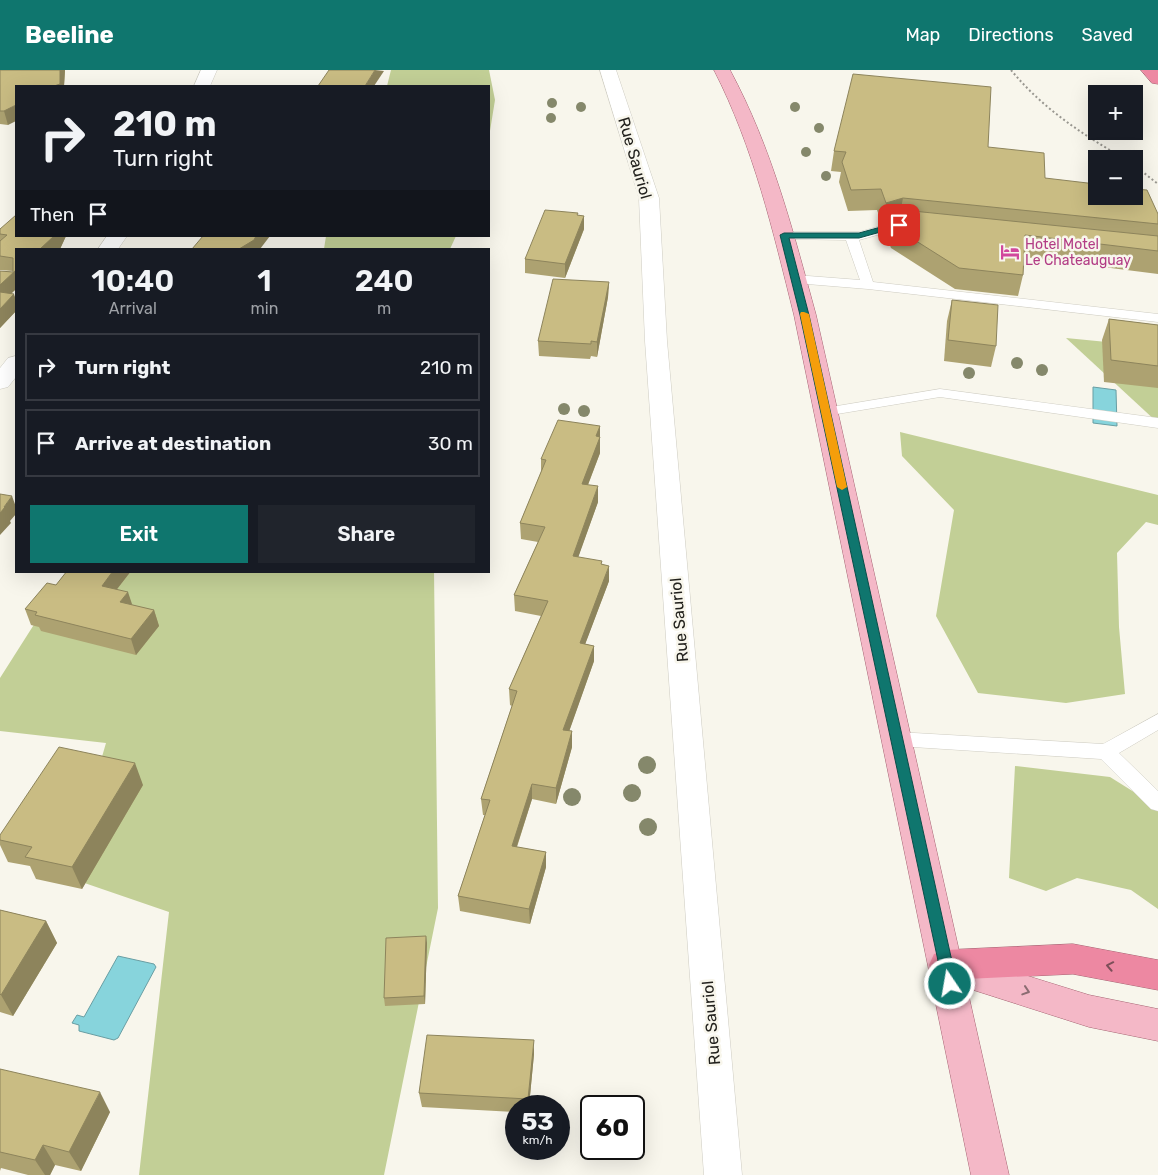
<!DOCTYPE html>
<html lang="en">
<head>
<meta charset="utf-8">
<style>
  body { margin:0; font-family:Rubik,sans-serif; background:#20242c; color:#f1f3f6; height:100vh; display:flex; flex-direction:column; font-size:19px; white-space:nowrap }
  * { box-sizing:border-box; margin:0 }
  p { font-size:16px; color:#9ea1a6 }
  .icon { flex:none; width:28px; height:28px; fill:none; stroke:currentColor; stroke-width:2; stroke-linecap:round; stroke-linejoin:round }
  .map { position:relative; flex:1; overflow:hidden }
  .panel { position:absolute; left:15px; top:178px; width:475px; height:325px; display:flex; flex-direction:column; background:#171b24; border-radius:0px; box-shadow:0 5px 20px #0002 }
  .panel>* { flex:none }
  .guide { position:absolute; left:15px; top:15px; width:475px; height:152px; border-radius:0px; box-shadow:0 5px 20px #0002; background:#171b24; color:#f1f3f6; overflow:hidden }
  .tools { position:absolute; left:1088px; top:15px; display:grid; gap:10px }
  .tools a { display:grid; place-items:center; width:55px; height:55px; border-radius:0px; background:#171b24; box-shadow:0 5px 20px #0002; font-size:25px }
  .speed { position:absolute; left:505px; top:1025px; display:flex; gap:10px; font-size:25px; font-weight:700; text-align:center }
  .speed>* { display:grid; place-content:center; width:65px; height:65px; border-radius:50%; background:#171b24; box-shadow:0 5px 20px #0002; line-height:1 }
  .speed small { font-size:12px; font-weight:400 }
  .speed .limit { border:2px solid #111; border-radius:8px; background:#fff; color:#111 }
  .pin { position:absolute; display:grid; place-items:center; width:42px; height:42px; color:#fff; margin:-21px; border-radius:10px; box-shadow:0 2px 8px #0006 }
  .me { position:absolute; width:55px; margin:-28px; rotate:348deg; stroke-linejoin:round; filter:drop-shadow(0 0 4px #0008) }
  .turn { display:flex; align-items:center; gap:18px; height:105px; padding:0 15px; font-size:22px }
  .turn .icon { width:65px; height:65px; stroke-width:2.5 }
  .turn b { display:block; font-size:35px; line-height:42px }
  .then { display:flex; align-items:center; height:48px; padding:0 15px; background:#0003; gap:10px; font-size:19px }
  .eta { display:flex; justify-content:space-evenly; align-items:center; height:85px; text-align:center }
  .eta b { font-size:30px; font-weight:600; line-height:35px }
  .primary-button { display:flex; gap:10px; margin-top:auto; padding:10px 15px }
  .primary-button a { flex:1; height:58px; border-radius:0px; background:#0f766e; color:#fff; font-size:20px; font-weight:600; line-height:58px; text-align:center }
  .primary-button a+a { background:#20242c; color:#f1f3f6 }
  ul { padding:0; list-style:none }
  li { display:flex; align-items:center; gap:15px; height:68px; margin:0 10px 8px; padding:0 5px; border:2px solid #363941; border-radius:0px }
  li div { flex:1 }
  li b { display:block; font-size:19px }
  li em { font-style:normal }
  header { display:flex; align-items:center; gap:30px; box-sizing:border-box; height:70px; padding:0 25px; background:#0f766e; color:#fff }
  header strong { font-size:24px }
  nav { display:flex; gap:28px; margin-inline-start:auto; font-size:18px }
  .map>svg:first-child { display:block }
  .forest { fill:#c2cf96 }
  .water { fill:#87d4dc; stroke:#699ea3 }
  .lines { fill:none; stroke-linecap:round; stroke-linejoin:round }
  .service-casing { stroke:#ceccc2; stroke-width:1 }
  .minor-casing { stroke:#ceccc2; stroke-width:1 }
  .primary-casing { stroke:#a66473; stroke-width:1 }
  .motorway-casing { stroke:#a66473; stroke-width:1 }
  .path { stroke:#999790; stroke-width:2; stroke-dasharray:2 2.5; stroke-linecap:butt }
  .service { fill:#fff; fill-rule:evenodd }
  .minor { fill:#fff; fill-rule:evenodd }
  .primary { fill:#f4b8c7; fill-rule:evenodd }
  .motorway { fill:#ed88a2; fill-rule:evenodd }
  .tree { fill:#85886b }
  .wall { fill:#ada271 }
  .shaded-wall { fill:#8d845c }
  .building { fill:#c9bc83; stroke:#8d845c }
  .oneway { stroke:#7d4f59 }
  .oneway2 { stroke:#8b6c72 }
  .route { fill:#0f766e; stroke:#0a4d48 }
  .slow { fill:#f59e0b }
  .labels { text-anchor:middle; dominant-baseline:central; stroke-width:5; stroke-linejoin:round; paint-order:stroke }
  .far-hotel-label { font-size:14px; fill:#b23c85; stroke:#f8f6ec; text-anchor:start }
  .street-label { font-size:16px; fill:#22211d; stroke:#f8f6ec }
</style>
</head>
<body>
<header>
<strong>Beeline</strong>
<nav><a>Map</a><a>Directions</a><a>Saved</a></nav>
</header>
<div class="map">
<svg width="1158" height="1105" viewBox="0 0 1158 1105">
  <rect width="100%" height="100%" fill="#f8f6ec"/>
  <g class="forest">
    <polygon points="391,0 489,0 495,30 489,67 489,16 387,16"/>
    <polygon points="326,166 456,166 450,179 324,179"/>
    <polygon points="1066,268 1158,277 1158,353"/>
    <polygon points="900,362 1158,425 1158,455 1146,452 1117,483 1119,557 1125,624 1066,633 978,623 936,546 954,440 902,386"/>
    <polygon points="68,501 434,501 438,838 384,1105 139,1105 169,842 67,807 106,673 0,661 0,608"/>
    <polygon points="1015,696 1110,707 1158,737 1158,839 1131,820 1077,808 1046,821 1009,808"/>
  </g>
  <g class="water">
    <polygon points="1093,317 1116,320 1117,356 1093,353"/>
    <polygon points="118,886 154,894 156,897 118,968 114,970 79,961 79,955 72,953 77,945 84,947"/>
  </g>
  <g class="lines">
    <g class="service-casing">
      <g id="service">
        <polygon points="899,151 913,153 915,156 909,160 899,159 859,170 873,212 1158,244 1158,252 868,219 795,213 788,209 795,205 860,210 846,170 784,169 780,168 778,165 780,162 859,162"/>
        <polygon points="940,319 1158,348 1158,358 940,327 825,346 820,345 818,342 820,339 825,338"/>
        <polygon points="1158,644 1158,660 1119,683 1158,721 1158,741 1151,739 1101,689 897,676 890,674 888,669 890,664 897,662 1103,674"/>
      </g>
    </g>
    <g class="minor-casing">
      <g id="minor">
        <polygon points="201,0 217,0 210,16 194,16"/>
        <polygon points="600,0 616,0 659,128 667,271 742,1105 704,1105 645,271 639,128"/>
        <polygon points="107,166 127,166 118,179 98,179"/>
        <polygon points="16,286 16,307 8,317 0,319 0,298 8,288"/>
      </g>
    </g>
    <g class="primary-casing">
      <path id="primary" d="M714,0H730C772,78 793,161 816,245L960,885L1089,925L1158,939V971L1089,957L967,918L1009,1105H971L794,245C773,161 754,78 714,0Z"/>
    </g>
    <g class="motorway-casing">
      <g id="motorway">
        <polygon points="1141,0 1158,0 1158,14 1152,13"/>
        <polygon points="1073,874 1158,890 1158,920 1073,904 946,910 934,906 929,895 934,884 946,880"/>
      </g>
    </g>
    <g class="path">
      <path d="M1011,0C1043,39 1082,64 1125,89"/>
      <polyline points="1134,95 1158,114"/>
    </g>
    <use href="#service" class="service"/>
    <use href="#minor" class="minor"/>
    <use href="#primary" class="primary"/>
    <use href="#motorway" class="motorway"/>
  </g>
  <g class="tree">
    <circle cx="552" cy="33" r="5"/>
    <circle cx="581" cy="37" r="5"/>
    <circle cx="795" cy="37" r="5"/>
    <circle cx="551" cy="48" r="5"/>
    <circle cx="819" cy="58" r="5"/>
    <circle cx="806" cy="82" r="5"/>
    <circle cx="826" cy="106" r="5"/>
    <circle cx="1017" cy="293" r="6"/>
    <circle cx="1042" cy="300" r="6"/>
    <circle cx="969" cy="303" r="6"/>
    <circle cx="564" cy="339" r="6"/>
    <circle cx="584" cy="341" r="6"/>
    <circle cx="647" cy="695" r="9"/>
    <circle cx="632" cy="723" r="9"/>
    <circle cx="572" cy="727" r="9"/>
    <circle cx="648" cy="757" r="9"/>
  </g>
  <g class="wall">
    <polygon points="0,0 65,0 64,16 16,16 8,55 0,54"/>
    <polygon points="988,77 1045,108 1158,144 1158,204 1024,187 1023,205 1018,226 955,219 891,178 886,165 888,152 882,154 877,140 848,141 839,112 841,102 831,101 834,81"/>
    <polygon points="578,145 584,146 584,159 565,208 525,203 525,189"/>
    <polygon points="0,159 16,166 66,166 60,179 16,179 16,219 11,224 16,230 16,241 0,258 0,201 13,202 13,201 0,200"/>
    <polygon points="609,212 608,227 597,287 591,286 590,289 539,286 538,271"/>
    <polygon points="952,230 996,276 991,297 944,291 947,251"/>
    <polygon points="1109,249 1158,255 1158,318 1104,312 1102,270"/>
    <polygon points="600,356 600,383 588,415 598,432 578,487 602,494 609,511 585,574 594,576 594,591 569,661 572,661 572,677 556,734 532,729 517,777 546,782 546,797 530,854 460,841 458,826 485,745 483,745 481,729 512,636 510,635 509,619 541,546 515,541 514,525 538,472 521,469 520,453 541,402 541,389"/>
    <polygon points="67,501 131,501 117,519 132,535 154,540 159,556 136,585 41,561 39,557 31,555 25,539 56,515"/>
    <polygon points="143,715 82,819 36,809 30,796 8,792 0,775 0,765"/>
    <polygon points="0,840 46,851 57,873 13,946 0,942"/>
    <polygon points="427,873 425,934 385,936 384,928"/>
    <polygon points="534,984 529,1036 516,1036 516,1042 422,1037 419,1023"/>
    <polygon points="0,999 110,1042 81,1101 55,1095 50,1105 28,1105 1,1098 0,1101"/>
  </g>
  <g class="shaded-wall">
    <polygon points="60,0 65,0 64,16 54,16"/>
    <polygon points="375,0 384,1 374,16 365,16"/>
    <polygon points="16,35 16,51 8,55 4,41"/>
    <polygon points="903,128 899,149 890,144 888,152 882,154 886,133"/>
    <polygon points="584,146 584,159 565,208 565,194"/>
    <polygon points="54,166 66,166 60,179 40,179"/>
    <polygon points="256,166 270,166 260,179 239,179"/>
    <polygon points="16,200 16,219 0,233 0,215"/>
    <polygon points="609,212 608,227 597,287 597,272"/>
    <polygon points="14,224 16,230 16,241 0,258 0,239"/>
    <polygon points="600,356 600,383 582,430 582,414 596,366"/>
    <polygon points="598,416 598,432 573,502 573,486"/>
    <polygon points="12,426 16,437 16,444 10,451 11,453 0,465 0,443 4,437"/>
    <polygon points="609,496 609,511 580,588 580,573"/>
    <polygon points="113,501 131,501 107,532 102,516"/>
    <polygon points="128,522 133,537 120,532"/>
    <polygon points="154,540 159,556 136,585 131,569"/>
    <polygon points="594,576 594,591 564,676 563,660"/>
    <polygon points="572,661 572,677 556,734 556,718"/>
    <polygon points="135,693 143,715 82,819 72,797"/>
    <polygon points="532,714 532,729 512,791 512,776"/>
    <polygon points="546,782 546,797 530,854 529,839"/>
    <polygon points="46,851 57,873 13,946 1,925"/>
    <polygon points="426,866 427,873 425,934 424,926"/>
    <polygon points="534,970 534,984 529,1036 528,1036 528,1029"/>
    <polygon points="100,1022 110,1042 81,1101 69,1082"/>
    <polygon points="43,1075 55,1095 50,1105 45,1105 35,1090"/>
  </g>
  <g class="building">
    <polygon points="0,0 60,0 60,14 54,16 16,16 16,35 4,41 0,41"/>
    <polygon points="329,0 375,0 365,16 372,16 318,16"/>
    <polygon points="853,4 991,17 988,77 1044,83 1045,108 1096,114 1096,126 1134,126 1134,119 1147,120 1158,144 1158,154 903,128 886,133 881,119 851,120 842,92 846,82 834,81"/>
    <polygon points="545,140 578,143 577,145 584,146 565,194 525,189"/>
    <polygon points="903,140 1158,166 1158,181 1025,165 1023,205 959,198 894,157 890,144"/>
    <polygon points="16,145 16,166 54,166 40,179 16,179 16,200 0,215 0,201 13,202 13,188 0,186 0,171 7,165 0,164 0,159"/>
    <polygon points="203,166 256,166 254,170 239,179 192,179"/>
    <polygon points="553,209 609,212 597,272 591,271 591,274 538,271"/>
    <polygon points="0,222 14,224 0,239"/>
    <polygon points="952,230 998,235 996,276 948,270"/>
    <polygon points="1109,249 1158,255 1158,296 1111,290"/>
    <polygon points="558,350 600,356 596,366 600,367 582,414 598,416 573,486 602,491 601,494 609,496 580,573 594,576 563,660 572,661 556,718 532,714 512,776 546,782 529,839 458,826 490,730 481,729 517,621 509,619 548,531 514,525 545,457 520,453 546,390 541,389"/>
    <polygon points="0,424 12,426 4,437 5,437 0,443"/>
    <polygon points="67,501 113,501 102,516 128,522 120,532 154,540 131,569 35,545 37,542 25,539 47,513 56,515"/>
    <polygon points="59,677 135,693 72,797 25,787 32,777 0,770 0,765"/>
    <polygon points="0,840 46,851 1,925 0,924"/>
    <polygon points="426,866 424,926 384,928 386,868"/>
    <polygon points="427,965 534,970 528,1029 419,1023"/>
    <polygon points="0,999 100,1022 69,1082 43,1075 35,1090 0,1082"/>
  </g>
  <defs><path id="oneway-chevron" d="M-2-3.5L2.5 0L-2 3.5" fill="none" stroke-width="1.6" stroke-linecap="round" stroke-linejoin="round" transform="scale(1.25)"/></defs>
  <use class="oneway" href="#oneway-chevron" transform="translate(1110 896) rotate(-169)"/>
  <use class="oneway2" href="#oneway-chevron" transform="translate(1026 921) rotate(18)"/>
  <polygon class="route" points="899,152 903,155 902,156 859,168 789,168 809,245 957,914 955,919 950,921 945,919 943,914 800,245 780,165 784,163 859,163"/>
  <polygon class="slow" points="801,242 804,242 809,244 847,417 842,420 837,417 800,244"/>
  <defs>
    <g id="hotel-bare" transform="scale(1.5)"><path d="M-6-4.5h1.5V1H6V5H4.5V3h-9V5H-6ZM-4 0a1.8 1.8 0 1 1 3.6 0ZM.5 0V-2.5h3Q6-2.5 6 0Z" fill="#d1479c" stroke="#f8f6ec" stroke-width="2.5" paint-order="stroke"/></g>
  </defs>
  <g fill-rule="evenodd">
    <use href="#hotel-bare" x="1010" y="182"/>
  </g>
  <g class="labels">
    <g class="far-hotel-label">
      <text x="1025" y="174">Hotel Motel<tspan x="1025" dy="16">Le Chateauguay</tspan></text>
    </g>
    <g class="street-label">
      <text transform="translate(635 88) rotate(74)">Rue Sauriol</text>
      <text transform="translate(679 550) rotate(-95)">Rue Sauriol</text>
      <text transform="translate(711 953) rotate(-95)">Rue Sauriol</text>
    </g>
  </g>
</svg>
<div class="tools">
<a>+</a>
<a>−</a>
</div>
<div class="speed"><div>53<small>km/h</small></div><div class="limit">60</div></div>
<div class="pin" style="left:899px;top:155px;background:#d93025"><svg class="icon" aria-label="arrive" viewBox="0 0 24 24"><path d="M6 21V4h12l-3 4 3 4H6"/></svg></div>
<svg class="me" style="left:950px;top:914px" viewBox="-20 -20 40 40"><circle r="17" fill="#0f766e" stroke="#fff" stroke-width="3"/><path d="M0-11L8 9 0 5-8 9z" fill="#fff"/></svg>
<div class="guide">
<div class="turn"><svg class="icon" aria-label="right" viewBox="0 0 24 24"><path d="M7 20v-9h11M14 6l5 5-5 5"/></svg><div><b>210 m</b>Turn right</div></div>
<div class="then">Then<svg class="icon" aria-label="arrive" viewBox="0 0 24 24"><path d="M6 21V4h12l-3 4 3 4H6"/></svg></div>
</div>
<section class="panel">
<div class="eta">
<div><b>10:40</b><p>Arrival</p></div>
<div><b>1</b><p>min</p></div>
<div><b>240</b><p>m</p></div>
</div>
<ul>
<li><svg class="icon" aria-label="right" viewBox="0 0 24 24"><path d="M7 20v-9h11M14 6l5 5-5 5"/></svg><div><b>Turn right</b></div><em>210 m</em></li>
<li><svg class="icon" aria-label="arrive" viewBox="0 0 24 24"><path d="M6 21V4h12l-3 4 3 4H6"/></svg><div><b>Arrive at destination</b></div><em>30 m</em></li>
</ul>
<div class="primary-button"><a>Exit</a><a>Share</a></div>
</section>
</div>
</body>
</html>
